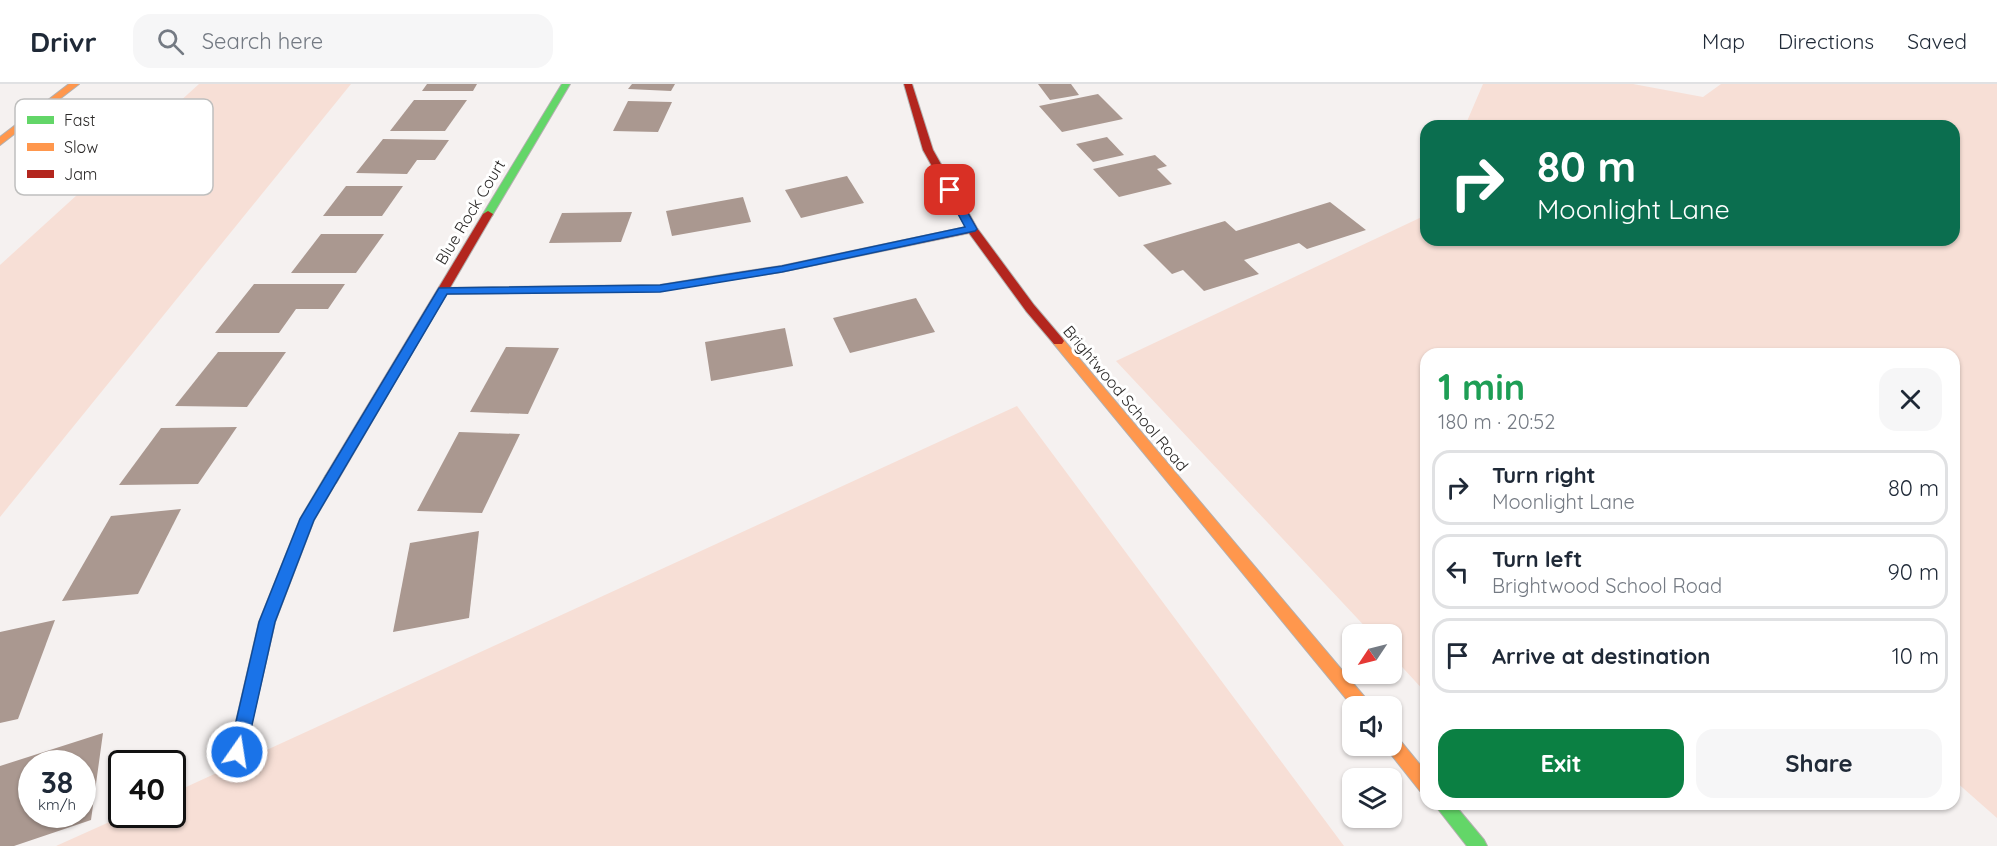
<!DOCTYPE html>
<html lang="en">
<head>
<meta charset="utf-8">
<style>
  body { margin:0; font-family:Quicksand,sans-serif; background:#f6f6f7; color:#1f2937; height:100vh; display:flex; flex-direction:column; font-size:22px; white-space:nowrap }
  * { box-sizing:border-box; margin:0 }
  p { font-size:20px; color:#747a83 }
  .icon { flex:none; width:33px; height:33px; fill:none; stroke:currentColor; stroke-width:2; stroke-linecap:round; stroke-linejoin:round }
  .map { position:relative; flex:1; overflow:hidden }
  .drawer { position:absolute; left:1420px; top:264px; width:540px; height:462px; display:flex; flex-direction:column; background:#fff; border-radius:18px; box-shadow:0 2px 4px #0004 }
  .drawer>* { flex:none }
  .guide { position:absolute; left:1420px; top:36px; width:540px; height:126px; border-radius:18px; box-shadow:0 2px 4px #0004; background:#0b6e4f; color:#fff; overflow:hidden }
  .needle { width:39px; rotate:235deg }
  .buttons { position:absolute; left:1342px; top:540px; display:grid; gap:12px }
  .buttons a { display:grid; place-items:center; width:60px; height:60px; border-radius:12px; background:#fff; box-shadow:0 2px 4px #0004; font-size:30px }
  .speed { position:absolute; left:18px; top:666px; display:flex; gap:12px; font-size:30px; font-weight:700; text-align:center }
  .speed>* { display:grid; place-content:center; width:78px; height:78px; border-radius:50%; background:#fff; box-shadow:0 2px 4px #0004; line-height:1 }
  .speed small { font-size:15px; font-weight:400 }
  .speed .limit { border:3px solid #111; border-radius:9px; background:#fff; color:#111 }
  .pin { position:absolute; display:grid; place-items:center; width:51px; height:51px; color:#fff; margin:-26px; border-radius:12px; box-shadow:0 3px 9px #0006 }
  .me { position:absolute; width:66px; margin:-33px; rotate:13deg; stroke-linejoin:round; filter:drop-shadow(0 0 4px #0008) }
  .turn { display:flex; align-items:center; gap:21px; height:126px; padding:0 18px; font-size:27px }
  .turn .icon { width:78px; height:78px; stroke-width:2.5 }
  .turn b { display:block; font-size:42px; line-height:51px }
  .round { display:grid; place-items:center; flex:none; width:63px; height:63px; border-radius:18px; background:#f6f6f7 }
  .summary { display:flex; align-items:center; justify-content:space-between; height:102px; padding:0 18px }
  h1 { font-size:36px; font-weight:700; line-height:45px; color:#1e9e55 }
  .action { display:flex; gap:12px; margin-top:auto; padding:12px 18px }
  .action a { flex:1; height:69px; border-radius:18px; background:#0b8043; color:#fff; font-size:24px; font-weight:700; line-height:69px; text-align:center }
  .action a+a { background:#f6f6f7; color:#1f2937 }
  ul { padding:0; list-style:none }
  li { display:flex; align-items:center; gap:18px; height:75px; margin:0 12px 9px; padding:0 6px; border:3px solid #e0e1e3; border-radius:18px }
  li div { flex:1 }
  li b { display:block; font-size:22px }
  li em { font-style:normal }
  header { display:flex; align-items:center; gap:36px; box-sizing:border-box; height:84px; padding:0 30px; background:#fff; border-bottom:2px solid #e0e1e3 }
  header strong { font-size:28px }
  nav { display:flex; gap:33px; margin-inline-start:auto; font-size:21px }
  .search { width:420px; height:54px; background:#f6f6f7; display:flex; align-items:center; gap:15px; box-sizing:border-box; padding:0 21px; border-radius:18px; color:#747a83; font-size:22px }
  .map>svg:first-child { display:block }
  .green { fill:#f7dfd6 }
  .building { fill:#aa9890; fill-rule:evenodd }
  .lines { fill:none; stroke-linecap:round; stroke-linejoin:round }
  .fast-casing { stroke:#b3b0af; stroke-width:2 }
  .slow-casing { stroke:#b3b0af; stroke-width:2 }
  .jam-casing { stroke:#b3b0af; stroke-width:2 }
  .fast { fill:#63d668; fill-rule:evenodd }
  .slow { fill:#ff974d; fill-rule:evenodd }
  .jam { fill:#b3261e; fill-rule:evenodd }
  .route { fill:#1a73e8; stroke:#114b97; stroke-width:1.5 }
  .labels { text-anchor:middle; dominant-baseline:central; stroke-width:6; stroke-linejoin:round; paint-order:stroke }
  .street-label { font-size:16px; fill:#2b2928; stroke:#fff }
  .key { fill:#fff; stroke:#bfbfbe; stroke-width:1.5 }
  .key-label { font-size:16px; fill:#2b2928 }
</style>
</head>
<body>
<header>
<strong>Drivr</strong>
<div class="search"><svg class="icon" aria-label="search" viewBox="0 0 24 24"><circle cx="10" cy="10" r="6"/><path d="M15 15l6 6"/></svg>Search here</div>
<nav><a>Map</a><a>Directions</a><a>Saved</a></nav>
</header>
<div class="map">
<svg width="1997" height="762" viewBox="0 0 1997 762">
  <rect width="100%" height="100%" fill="#f5f1f0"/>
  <g class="green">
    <polygon points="199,0 351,0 0,433 0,181"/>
    <polygon points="1483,0 1633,0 1703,13 1721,0 1997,0 1997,734 1955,697 1954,270 1426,270 1426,609 1392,572 1392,550 1372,550 1116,277 1426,131 1426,156 1954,156 1954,42 1465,42"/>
    <polygon points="1017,322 1344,762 56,762 125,731 172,730 173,709"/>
  </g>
  <g class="building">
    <polygon points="427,0 477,0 473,7 422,7"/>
    <polygon points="632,0 675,0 671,7 628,5"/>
    <polygon points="1038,0 1071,0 1079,11 1050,16"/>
    <polygon points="1098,10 1123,35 1062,48 1039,22"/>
    <polygon points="414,16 467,16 445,47 390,47"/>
    <polygon points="628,17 672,18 658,48 613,47"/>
    <polygon points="1107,53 1124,71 1093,78 1076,60"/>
    <polygon points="383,55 449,56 435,76 417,76 407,90 356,89"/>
    <polygon points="1155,71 1167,82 1157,85 1172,100 1119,113 1093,85"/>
    <polygon points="847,92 864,119 801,134 785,106"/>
    <polygon points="346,102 403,102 382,132 323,132"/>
    <polygon points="743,113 751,138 672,152 666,127"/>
    <polygon points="1330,118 1366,146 1307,165 1299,159 1244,176 1259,190 1204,207 1183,186 1172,190 1143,161 1225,137 1236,147"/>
    <polygon points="632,128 621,158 549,159 562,129"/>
    <polygon points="321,150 384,150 356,189 291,189"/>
    <polygon points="254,200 345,200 328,225 296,225 279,249 215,249"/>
    <polygon points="916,214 935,248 850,269 833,234"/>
    <polygon points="785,244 793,282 711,297 705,258"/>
    <polygon points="506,263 559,264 528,330 470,328"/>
    <polygon points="218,268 286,268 247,323 175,322"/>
    <polygon points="237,343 198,400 119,401 161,344"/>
    <polygon points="459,348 520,350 482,429 417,427"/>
    <polygon points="181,425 138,510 62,517 111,432"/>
    <polygon points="479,447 469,534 393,548 410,459"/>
    <polygon points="55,536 18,635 0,639 0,548"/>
    <path d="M103,649L91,736L14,762H0V682ZM32,680H82V730H32Z"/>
  </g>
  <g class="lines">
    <g class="fast-casing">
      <g id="fast">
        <polygon points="562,0 570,0 493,130 492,132 484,132 483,130"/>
        <polygon points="728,190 734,193 732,195 660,207 443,210 437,207 443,204 660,201"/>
        <polygon points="331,390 338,395 314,436 275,538 245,668 243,673 237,676 231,673 229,668 259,538 300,435 326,391"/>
        <polygon points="1434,720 1454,720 1484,756 1487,762 1467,762"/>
      </g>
    </g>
    <g class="slow-casing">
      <g id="slow">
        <polygon points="69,0 79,0 0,61 0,53"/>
        <polygon points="1058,253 1062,254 1368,617 1370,622 1353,623 1054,260 1052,257"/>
        <polygon points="1392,651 1398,654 1426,688 1426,709 1420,707 1386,664 1385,662 1392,662"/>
      </g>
    </g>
    <g class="jam-casing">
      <g id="jam">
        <polygon points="904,0 912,0 933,66 977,144 1034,221 1062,254 1064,257 1062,260 1054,260 1026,227 969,149 781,188 728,196 722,193 728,190 781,182 966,143 923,66"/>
        <polygon points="488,127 493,130 336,399 326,399 324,395 326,391 483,130"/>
      </g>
    </g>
    <use href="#fast" class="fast"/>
    <use href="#slow" class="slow"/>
    <use href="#jam" class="jam"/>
  </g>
  <polygon class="route" points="946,103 955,106 977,145 975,147 782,188 660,208 447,210 314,436 275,538 246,668 243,673 237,676 231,673 229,668 259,538 300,435 439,204 660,201 782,182 965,143 945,106"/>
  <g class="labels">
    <g class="street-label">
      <text transform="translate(470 128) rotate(-59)">Blue Rock Court</text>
      <text transform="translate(1126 314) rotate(50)">Brightwood School Road</text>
    </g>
  </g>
  <rect x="15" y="15" width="198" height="96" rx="9" class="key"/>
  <rect x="27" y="32" width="27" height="8" fill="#63d668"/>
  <rect x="27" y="59" width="27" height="8" fill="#ff974d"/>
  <rect x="27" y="86" width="27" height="8" fill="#b3261e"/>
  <g class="key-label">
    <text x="64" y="42">Fast</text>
    <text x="64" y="69">Slow</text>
    <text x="64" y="96">Jam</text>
  </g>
</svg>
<div class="buttons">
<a><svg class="needle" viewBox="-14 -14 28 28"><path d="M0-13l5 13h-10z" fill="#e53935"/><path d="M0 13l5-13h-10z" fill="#747a83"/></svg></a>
<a><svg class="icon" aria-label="sound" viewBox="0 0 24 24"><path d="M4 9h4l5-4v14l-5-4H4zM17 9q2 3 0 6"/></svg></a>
<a><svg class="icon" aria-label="layers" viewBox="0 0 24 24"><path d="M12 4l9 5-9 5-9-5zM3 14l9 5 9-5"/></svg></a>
</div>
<div class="speed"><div>38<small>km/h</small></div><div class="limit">40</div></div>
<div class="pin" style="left:950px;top:106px;background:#d93025"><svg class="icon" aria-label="arrive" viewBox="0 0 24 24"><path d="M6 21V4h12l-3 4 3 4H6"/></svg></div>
<svg class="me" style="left:237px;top:668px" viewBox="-20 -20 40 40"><circle r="17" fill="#1a73e8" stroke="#fff" stroke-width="3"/><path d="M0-11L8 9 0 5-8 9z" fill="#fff"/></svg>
<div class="guide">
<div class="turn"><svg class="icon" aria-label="right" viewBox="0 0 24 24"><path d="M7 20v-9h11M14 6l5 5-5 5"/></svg><div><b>80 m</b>Moonlight Lane</div></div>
</div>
<section class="drawer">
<div class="summary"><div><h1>1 min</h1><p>180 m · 20:52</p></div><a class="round"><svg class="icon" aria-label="close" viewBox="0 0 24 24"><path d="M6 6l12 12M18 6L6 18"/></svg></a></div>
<ul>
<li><svg class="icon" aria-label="right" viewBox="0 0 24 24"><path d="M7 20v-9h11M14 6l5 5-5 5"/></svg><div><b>Turn right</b><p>Moonlight Lane</p></div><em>80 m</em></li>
<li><svg class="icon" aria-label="left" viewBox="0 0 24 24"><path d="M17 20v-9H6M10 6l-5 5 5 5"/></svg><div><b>Turn left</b><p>Brightwood School Road</p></div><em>90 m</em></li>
<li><svg class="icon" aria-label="arrive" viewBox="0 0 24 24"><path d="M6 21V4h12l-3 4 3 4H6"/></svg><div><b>Arrive at destination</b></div><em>10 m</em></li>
</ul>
<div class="action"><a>Exit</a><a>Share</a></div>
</section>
</div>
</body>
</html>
